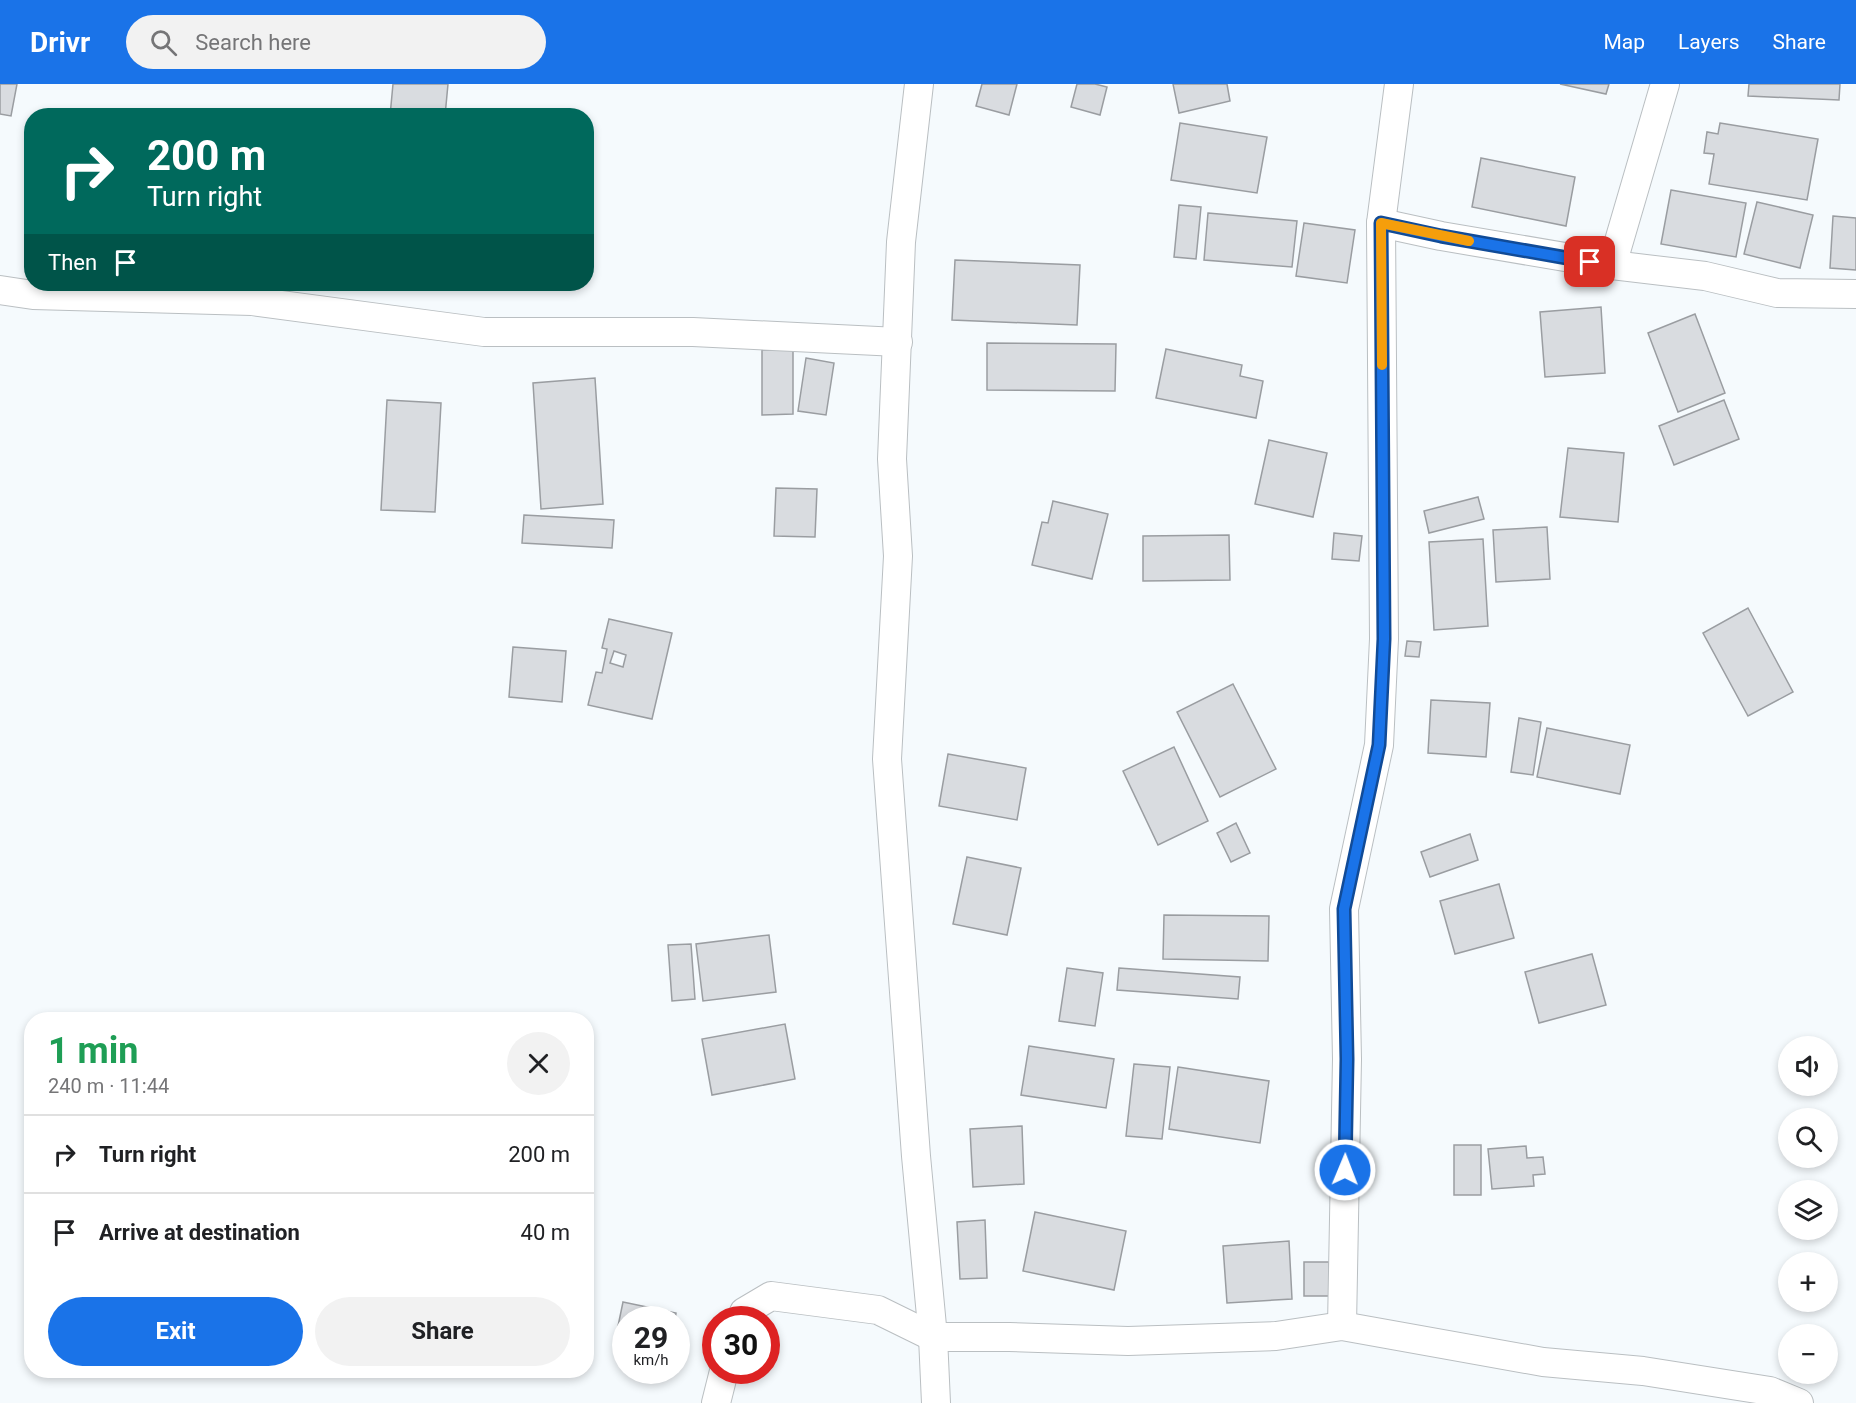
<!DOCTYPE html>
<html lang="en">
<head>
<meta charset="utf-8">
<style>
  body { margin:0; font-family:Roboto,sans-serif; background:#f2f2f2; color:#202124; height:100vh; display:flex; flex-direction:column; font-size:22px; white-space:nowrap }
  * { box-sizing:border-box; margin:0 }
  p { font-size:20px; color:#757577 }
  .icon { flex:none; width:33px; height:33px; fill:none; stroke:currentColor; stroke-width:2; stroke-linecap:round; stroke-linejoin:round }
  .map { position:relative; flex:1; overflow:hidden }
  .drawer { position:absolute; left:24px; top:928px; width:570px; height:366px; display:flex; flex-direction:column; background:#fff; border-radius:24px; box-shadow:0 3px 9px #0003 }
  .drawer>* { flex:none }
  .guide { position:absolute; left:24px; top:24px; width:570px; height:183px; border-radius:24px; box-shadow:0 3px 9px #0003; background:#00695c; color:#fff; overflow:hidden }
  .tools { position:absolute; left:1778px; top:952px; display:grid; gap:12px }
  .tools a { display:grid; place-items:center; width:60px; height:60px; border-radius:50%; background:#fff; box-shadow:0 3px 9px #0003; font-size:30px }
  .speed { position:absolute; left:612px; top:1222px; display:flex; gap:12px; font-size:30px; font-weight:700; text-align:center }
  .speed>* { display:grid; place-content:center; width:78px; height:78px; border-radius:50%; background:#fff; box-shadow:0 3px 9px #0003; line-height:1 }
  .speed small { font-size:15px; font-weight:400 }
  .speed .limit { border:9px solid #d22; background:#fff; color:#111 }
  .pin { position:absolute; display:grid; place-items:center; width:51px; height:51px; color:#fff; margin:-26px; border-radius:12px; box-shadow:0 3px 9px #0006 }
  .me { position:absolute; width:66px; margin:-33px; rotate:1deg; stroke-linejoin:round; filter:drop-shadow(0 0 4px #0008) }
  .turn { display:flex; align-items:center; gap:21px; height:126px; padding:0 24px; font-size:27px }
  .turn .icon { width:78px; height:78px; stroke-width:2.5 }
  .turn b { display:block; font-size:42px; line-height:51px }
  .then { display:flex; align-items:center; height:57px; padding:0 24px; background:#0003; gap:12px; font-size:22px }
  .round { display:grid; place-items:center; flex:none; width:63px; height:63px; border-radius:32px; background:#f2f2f2 }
  .summary { display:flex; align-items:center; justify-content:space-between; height:102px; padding:0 24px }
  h1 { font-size:36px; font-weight:700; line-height:45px; color:#1e9e55 }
  .cta { display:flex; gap:12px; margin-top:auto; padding:12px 24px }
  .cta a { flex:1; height:69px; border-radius:36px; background:#1a73e8; color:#fff; font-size:24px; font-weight:700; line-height:69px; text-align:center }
  .cta a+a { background:#f2f2f2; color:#202124 }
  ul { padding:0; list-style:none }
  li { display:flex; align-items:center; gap:18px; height:78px; padding:0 24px; border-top:2px solid #e0e0e0 }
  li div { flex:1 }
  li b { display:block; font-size:22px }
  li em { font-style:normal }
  header { display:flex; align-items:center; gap:36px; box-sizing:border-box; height:84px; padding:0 30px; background:#1a73e8; color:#fff }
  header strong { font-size:28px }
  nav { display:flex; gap:33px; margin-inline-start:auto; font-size:21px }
  .search { width:420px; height:54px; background:#f2f2f2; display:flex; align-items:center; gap:15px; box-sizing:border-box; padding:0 21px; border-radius:33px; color:#757577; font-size:22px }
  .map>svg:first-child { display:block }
  .building { fill:#d9dce0; stroke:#9a9da1; stroke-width:1.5; fill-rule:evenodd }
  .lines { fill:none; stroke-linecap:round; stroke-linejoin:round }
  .minor-casing { stroke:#babfc2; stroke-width:30 }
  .minor { stroke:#fff; stroke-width:28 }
  .route-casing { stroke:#114b97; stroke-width:15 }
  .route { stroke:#1a73e8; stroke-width:10 }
  .slow { stroke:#f59e0b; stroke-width:10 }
</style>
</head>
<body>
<header>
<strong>Drivr</strong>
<div class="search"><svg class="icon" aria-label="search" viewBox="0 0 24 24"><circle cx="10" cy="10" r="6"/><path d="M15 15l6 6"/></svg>Search here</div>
<nav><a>Map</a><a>Layers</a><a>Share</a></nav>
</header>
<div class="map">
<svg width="1856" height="1319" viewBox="0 0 1856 1319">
  <rect width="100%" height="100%" fill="#f5fafd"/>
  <g class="building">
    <polygon points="0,0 17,0 11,32 0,30"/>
    <polygon points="393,0 448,0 445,32 390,32"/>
    <polygon points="982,0 1017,0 1009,31 976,22"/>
    <polygon points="1077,0 1095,0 1107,3 1100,31 1071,23"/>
    <polygon points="1173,0 1227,0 1230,17 1179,29"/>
    <polygon points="1560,0 1609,0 1606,10"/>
    <polygon points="1749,0 1840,0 1839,16 1748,12"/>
    <polygon points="113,29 171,30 171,32 113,32"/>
    <polygon points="1180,39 1267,53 1257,109 1171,96"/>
    <polygon points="1720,39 1818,55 1807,116 1709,100 1714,70 1704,69 1707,48 1718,50"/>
    <polygon points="1481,74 1575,93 1566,142 1472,123"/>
    <polygon points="1671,106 1746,119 1736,173 1661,160"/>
    <polygon points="1757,118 1813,131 1800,184 1744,170"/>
    <polygon points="1179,121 1201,123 1196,175 1174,173"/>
    <polygon points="1208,129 1297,137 1292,183 1204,176"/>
    <polygon points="1833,132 1856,134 1856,186 1830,184"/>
    <polygon points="1304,139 1355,146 1347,199 1296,192"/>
    <polygon points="955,176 1080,181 1077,241 952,236"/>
    <polygon points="1601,223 1605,289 1545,293 1540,228"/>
    <polygon points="1695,230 1725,309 1678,328 1648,249"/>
    <polygon points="987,259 1116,260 1115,307 987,306"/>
    <polygon points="1166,265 1242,281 1240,292 1263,297 1256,334 1156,314"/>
    <polygon points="762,266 793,266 793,330 762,331"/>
    <polygon points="806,274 834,279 826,331 798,327"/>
    <polygon points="595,294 603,420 541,425 533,299"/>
    <polygon points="387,316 441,319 435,428 381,426"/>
    <polygon points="1724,316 1739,355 1674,381 1659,342"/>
    <polygon points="1269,356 1327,369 1313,433 1255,420"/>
    <polygon points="1568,364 1624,369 1618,438 1560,433"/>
    <polygon points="776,404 817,405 815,453 774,452"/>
    <polygon points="1478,413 1484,435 1429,449 1424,427"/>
    <polygon points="1053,417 1108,430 1092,495 1032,481 1042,438 1048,439"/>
    <polygon points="524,431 614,436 612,464 522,459"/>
    <polygon points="1547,443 1550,495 1496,498 1493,446"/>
    <polygon points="1334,449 1362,452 1359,477 1332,475"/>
    <polygon points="1229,451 1230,496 1143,497 1143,452"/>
    <polygon points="1483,455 1488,542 1434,546 1429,458"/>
    <polygon points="1748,524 1793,608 1748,632 1703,549"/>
    <path d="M609,535L672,549L652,635L588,621L596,588L602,589L607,565L602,564ZM614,567L626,571L623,583L610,579Z"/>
    <polygon points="1407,557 1421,558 1419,573 1405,572"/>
    <polygon points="513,563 566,567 562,618 509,613"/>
    <polygon points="1233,600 1276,685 1220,713 1177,628"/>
    <polygon points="1431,616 1490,619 1486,673 1428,669"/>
    <polygon points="1519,634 1541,638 1533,691 1511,688"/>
    <polygon points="1547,644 1630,661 1620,710 1537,693"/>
    <polygon points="1174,663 1208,737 1158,761 1123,687"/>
    <polygon points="948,670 1026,684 1017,736 939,722"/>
    <polygon points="1236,739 1250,769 1231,778 1217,749"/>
    <polygon points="1470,750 1478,776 1430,793 1421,768"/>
    <polygon points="967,773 1021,784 1007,851 953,840"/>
    <polygon points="1499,800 1514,854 1455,870 1440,817"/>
    <polygon points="1164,831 1269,832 1268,877 1163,875"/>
    <polygon points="769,851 776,908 703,917 696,860"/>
    <polygon points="691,860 695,915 672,917 668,861"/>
    <polygon points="1592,870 1606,921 1539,939 1525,888"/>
    <polygon points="1067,884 1103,889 1095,942 1059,937"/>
    <polygon points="1119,884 1240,893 1238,915 1117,906"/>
    <polygon points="785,940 795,995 712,1011 702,955"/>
    <polygon points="1029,962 1114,975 1106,1024 1021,1011"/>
    <polygon points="1134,980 1170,983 1162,1055 1126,1052"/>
    <polygon points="1178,983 1269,997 1260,1059 1169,1045"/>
    <polygon points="1022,1042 1024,1100 973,1103 970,1045"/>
    <rect x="1454" y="1061" width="27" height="50"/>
    <polygon points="1526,1062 1527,1074 1543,1073 1545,1090 1533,1091 1534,1102 1492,1105 1488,1065"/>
    <polygon points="1035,1128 1126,1147 1114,1206 1023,1187"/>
    <polygon points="985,1136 987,1194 960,1195 957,1138"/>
    <polygon points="1289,1157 1292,1215 1227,1219 1223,1162"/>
    <rect x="1304" y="1178" width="25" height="34"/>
    <polygon points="623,1218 676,1229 675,1236 626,1236 626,1249 617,1247"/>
  </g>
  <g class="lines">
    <g class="minor-casing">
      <g id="minor">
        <polyline points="919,0 901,158 892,375 898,472 887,675 916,1072 933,1253 936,1319"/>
        <polyline points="1381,139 1441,152 1612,181 1705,192 1777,209 1856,210"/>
        <polyline points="1612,181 1665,0"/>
        <polyline points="0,206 33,211 252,217 484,248 693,248 898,258"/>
        <polyline points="741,1236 744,1228 771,1212 878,1226 933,1253 1009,1253 1128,1257 1276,1252 1342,1242 1543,1278 1643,1287 1770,1307 1799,1319"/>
        <polyline points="1342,1242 1347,975 1344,825 1379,661 1384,555 1381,139 1399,0"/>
        <polyline points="716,1319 724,1287"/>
      </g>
    </g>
    <use href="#minor" class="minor"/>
  </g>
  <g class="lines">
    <g class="route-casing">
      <polyline id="route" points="1345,1086 1347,975 1344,825 1379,661 1384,555 1381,139 1441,152 1590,178"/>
    </g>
    <use href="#route" class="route"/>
    <polyline class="slow" points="1382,281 1381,139 1469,157"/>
  </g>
</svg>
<div class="tools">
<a><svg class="icon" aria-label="sound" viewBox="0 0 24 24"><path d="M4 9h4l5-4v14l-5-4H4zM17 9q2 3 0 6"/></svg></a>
<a><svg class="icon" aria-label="search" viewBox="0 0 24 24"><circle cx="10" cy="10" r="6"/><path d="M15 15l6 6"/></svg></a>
<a><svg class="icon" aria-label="layers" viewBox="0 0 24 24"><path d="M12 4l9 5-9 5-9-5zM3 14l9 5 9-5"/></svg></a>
<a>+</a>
<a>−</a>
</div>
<div class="speed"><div>29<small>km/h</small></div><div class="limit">30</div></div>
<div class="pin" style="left:1590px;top:178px;background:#d93025"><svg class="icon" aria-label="arrive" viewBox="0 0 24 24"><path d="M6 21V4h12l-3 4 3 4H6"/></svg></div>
<svg class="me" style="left:1345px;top:1086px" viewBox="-20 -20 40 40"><circle r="17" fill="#1a73e8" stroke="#fff" stroke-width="3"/><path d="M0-11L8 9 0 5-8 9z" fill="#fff"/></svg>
<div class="guide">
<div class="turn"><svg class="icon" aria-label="right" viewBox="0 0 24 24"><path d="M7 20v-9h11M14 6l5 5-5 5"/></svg><div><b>200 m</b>Turn right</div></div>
<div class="then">Then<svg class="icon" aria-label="arrive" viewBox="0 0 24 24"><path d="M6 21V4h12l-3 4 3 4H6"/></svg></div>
</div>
<section class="drawer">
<div class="summary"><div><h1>1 min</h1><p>240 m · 11:44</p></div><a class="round"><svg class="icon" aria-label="close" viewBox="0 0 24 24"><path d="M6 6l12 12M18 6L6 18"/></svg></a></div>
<ul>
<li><svg class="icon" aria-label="right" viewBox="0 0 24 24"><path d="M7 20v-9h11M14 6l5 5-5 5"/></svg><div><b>Turn right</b></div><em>200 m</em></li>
<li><svg class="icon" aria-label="arrive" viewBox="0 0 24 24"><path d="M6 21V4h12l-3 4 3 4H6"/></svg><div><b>Arrive at destination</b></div><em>40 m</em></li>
</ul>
<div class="cta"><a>Exit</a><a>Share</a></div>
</section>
</div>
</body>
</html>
